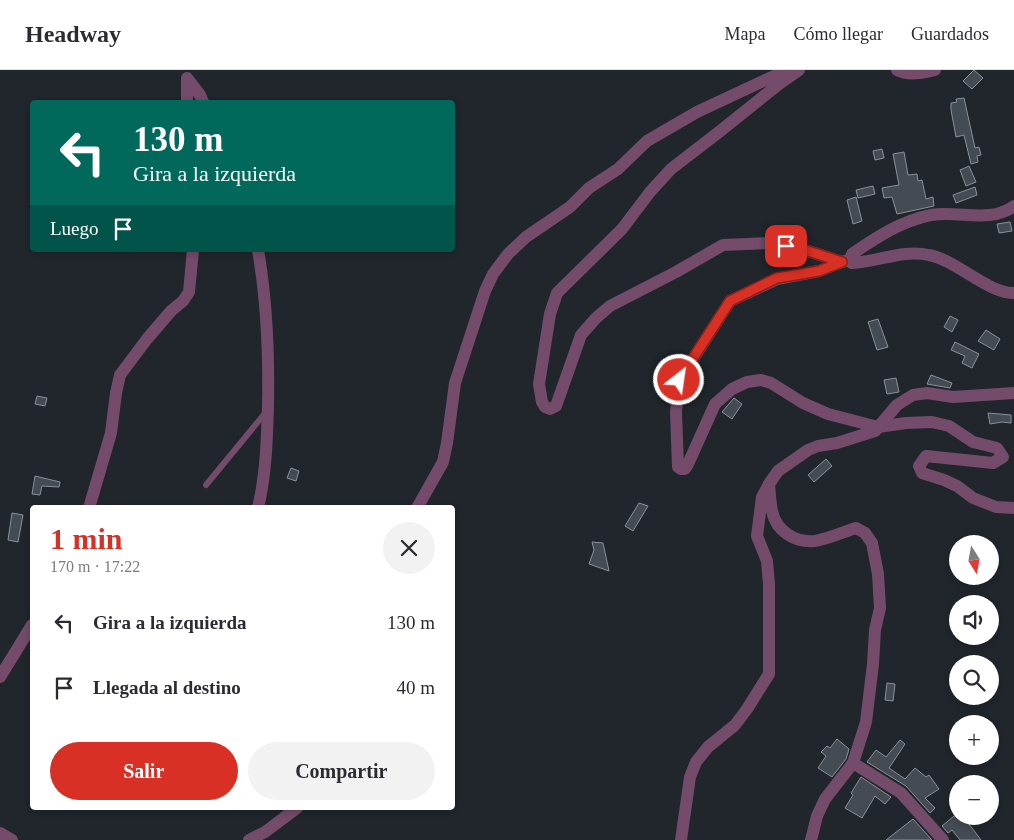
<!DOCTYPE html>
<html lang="es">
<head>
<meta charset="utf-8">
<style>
  body { margin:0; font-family:Georgia,serif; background:#f2f2f3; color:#2b2b33; height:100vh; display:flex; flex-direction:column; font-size:19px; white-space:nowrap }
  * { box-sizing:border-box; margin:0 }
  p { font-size:16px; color:#7c7c81 }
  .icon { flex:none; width:28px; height:28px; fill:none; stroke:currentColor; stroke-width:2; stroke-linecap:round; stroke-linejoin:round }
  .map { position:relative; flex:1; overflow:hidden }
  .details { position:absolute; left:30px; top:435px; width:425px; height:305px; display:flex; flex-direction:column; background:#fff; border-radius:5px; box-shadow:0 2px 8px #0003 }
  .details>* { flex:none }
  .banner { position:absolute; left:30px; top:30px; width:425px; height:152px; border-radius:5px; box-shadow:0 2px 8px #0003; background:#00695c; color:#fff; overflow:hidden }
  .needle { width:32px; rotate:169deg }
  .controls { position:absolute; left:949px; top:465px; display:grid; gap:10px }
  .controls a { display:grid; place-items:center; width:50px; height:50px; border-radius:50%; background:#fff; box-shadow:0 2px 8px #0003; font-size:25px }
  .pin { position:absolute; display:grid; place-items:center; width:42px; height:42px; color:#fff; margin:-21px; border-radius:10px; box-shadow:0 2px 8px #0006 }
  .me { position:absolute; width:55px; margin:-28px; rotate:30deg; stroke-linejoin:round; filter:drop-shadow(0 0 4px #0008) }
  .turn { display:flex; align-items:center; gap:18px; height:105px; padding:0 20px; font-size:22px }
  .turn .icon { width:65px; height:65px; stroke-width:2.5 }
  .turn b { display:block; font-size:35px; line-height:42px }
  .then { display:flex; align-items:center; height:48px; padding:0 20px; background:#0003; gap:10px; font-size:19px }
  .round { display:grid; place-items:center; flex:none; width:52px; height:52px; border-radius:26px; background:#f2f2f3 }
  .summary { display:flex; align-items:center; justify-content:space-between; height:85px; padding:0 20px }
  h1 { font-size:30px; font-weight:700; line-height:38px; color:#d93025 }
  .cta { display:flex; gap:10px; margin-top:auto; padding:10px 20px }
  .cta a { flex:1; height:58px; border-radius:30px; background:#d93025; color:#fff; font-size:20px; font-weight:700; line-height:58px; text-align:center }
  .cta a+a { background:#f2f2f3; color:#2b2b33 }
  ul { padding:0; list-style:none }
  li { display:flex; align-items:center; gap:15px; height:65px; padding:0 20px }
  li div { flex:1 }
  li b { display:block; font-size:19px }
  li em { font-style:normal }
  header { display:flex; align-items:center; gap:30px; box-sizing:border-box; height:70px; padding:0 25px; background:#fff; border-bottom:1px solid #e1e1e2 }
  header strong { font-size:24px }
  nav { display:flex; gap:28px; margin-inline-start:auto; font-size:18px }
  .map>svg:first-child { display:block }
  .building { fill:#444b52; stroke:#899199 }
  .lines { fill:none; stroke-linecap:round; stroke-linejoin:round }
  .service { stroke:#754b6b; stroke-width:6 }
  .minor { stroke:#754b6b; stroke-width:12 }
  .route-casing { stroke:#8d1f18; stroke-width:12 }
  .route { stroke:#d93025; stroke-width:9 }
</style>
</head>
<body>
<header>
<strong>Headway</strong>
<nav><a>Mapa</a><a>Cómo llegar</a><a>Guardados</a></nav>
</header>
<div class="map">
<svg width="1014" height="770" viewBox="0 0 1014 770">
  <rect width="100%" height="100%" fill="#20262c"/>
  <g class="building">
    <polygon points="974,0 983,8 972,19 963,11"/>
    <polygon points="964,28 975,78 979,77 981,85 977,86 978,92 971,94 964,65 956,67 951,40 951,33 957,32 956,29"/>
    <polygon points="882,79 884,88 875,90 873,81"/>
    <polygon points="904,82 908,105 917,104 918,111 922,110 926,129 933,127 934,136 897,144 892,127 884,128 882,118 899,115 893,84"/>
    <polygon points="969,96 976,112 966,116 960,100"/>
    <polygon points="873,116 875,124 858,128 856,120"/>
    <polygon points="975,117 977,125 956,133 953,125"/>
    <polygon points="856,127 862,151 853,154 847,130"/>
    <polygon points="1010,152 1012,161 999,163 997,154"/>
    <polygon points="950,246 958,250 952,262 944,257"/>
    <polygon points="878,249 888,277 877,280 868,252"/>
    <polygon points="986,260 1000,269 994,280 978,271"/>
    <polygon points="955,272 979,284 972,298 962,293 965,286 951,280"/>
    <polygon points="931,305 952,313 950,318 927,314"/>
    <polygon points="896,308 899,322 887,324 884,310"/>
    <polygon points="37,326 47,328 45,336 35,334"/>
    <polygon points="734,328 742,334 732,349 722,342"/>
    <polygon points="988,343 1011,345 1011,353 1002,352 990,354"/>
    <polygon points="826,389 832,396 814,412 808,405"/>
    <polygon points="291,398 299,401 296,411 287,408"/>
    <polygon points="35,406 60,412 59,417 42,416 40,425 32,424"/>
    <polygon points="639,433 648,436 633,461 625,456"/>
    <polygon points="12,443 23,445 18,472 8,470"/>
    <polygon points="592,472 603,473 609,501 589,494 594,480"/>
    <polygon points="887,613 895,614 893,631 885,630"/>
    <polygon points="837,669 849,679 846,689 832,707 818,698 826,686 821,682 827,676 830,678"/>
    <polygon points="900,670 905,674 889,698 905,709 915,698 926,707 929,705 939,719 925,728 935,738 930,743 906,716 867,692 876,680 886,687"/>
    <polygon points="861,707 891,727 885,734 875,726 862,748 845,738 853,725 851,723"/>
    <polygon points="954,746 963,746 981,770 960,770 952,760 948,763 942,756"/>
    <polygon points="913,749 932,770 886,770"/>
  </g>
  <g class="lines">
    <polyline class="service" points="206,415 266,342"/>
    <g class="minor">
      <polyline points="799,0 779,14 719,62 671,99 650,122 622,159 557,223 550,244 539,314 542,332 545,337 550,339 556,336 581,265 596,248 610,236 676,202 723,175 769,173 802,179 842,192 851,189"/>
      <path d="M897,0C908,6 923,3 935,0"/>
      <polyline points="187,32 187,8 200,25 203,32"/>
      <path d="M1014,136C990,154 959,140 931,145C901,151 877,167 852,184L851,189L852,193C878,192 903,179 929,185C956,190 989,224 1014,223"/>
      <polyline points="842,192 819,201 777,209 730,231 679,311 676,342 678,397 681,399 685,399 688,394 715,334 732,319 747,312 761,310 771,313 803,333 828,344 878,357 906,353 932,352 949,356 973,372 997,378 1003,387 993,393 926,386 919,396 922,403 944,410 957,416 973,428 996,437 1014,438"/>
      <polyline points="89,438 111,363 116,323 120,305 147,269 171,241 183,231 189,222 193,180"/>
      <path d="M258,438C266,405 267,369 268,335C269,283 267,232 258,180"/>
      <polyline points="417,438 443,392 447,373 455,313 485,221 493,204 508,184 526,167 570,137 589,118 618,99 647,71 697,42 787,0"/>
      <polyline points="0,607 32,555"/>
      <polyline points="853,693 901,723 943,770"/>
      <polyline points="0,763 12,770"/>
      <polyline points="249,770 265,762 297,738"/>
      <polyline points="681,770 690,707 696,692 708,677 735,655 747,639 769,604 769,514 767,491 757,466 762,427 769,414"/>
      <path d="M811,770L817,746L825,729L853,693L866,652L873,594L875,560L880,538L878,504L872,473L865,463L856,458C843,462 828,469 815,471C795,473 776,461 772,441C770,432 770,423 769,414L778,401L808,380L818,376L837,373L875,361L897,335L913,325L927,323L953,327L1014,323"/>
    </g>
  </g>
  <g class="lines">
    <g class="route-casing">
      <polyline id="route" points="679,310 730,231 777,208 819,201 842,192 802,179 786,176"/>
    </g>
    <use href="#route" class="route"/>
  </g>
</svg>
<div class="controls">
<a><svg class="needle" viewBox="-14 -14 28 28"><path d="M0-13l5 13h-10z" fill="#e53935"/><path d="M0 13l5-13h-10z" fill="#7c7c81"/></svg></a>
<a><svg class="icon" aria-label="sound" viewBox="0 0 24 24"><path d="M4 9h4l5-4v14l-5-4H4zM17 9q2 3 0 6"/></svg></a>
<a><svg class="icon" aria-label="search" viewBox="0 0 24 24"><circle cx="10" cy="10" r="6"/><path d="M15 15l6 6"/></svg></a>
<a>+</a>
<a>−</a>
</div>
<div class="pin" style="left:786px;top:176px;background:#d93025"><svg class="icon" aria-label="arrive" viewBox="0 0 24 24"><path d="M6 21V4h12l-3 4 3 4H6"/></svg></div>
<svg class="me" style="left:679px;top:310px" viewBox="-20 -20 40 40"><circle r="17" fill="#d93025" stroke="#fff" stroke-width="3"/><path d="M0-11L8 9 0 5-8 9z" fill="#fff"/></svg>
<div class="banner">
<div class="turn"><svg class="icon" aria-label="left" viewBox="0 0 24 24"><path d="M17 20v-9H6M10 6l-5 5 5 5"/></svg><div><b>130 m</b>Gira a la izquierda</div></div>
<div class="then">Luego<svg class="icon" aria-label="arrive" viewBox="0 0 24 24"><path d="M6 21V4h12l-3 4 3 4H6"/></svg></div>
</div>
<section class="details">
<div class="summary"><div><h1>1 min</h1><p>170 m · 17:22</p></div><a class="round"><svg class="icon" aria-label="close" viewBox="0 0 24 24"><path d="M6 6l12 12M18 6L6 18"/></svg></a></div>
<ul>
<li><svg class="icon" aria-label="left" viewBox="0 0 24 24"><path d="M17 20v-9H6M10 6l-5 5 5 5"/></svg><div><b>Gira a la izquierda</b></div><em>130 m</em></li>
<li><svg class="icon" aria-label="arrive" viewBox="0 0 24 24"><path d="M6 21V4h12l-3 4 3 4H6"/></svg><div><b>Llegada al destino</b></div><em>40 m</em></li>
</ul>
<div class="cta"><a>Salir</a><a>Compartir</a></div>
</section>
</div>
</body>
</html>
